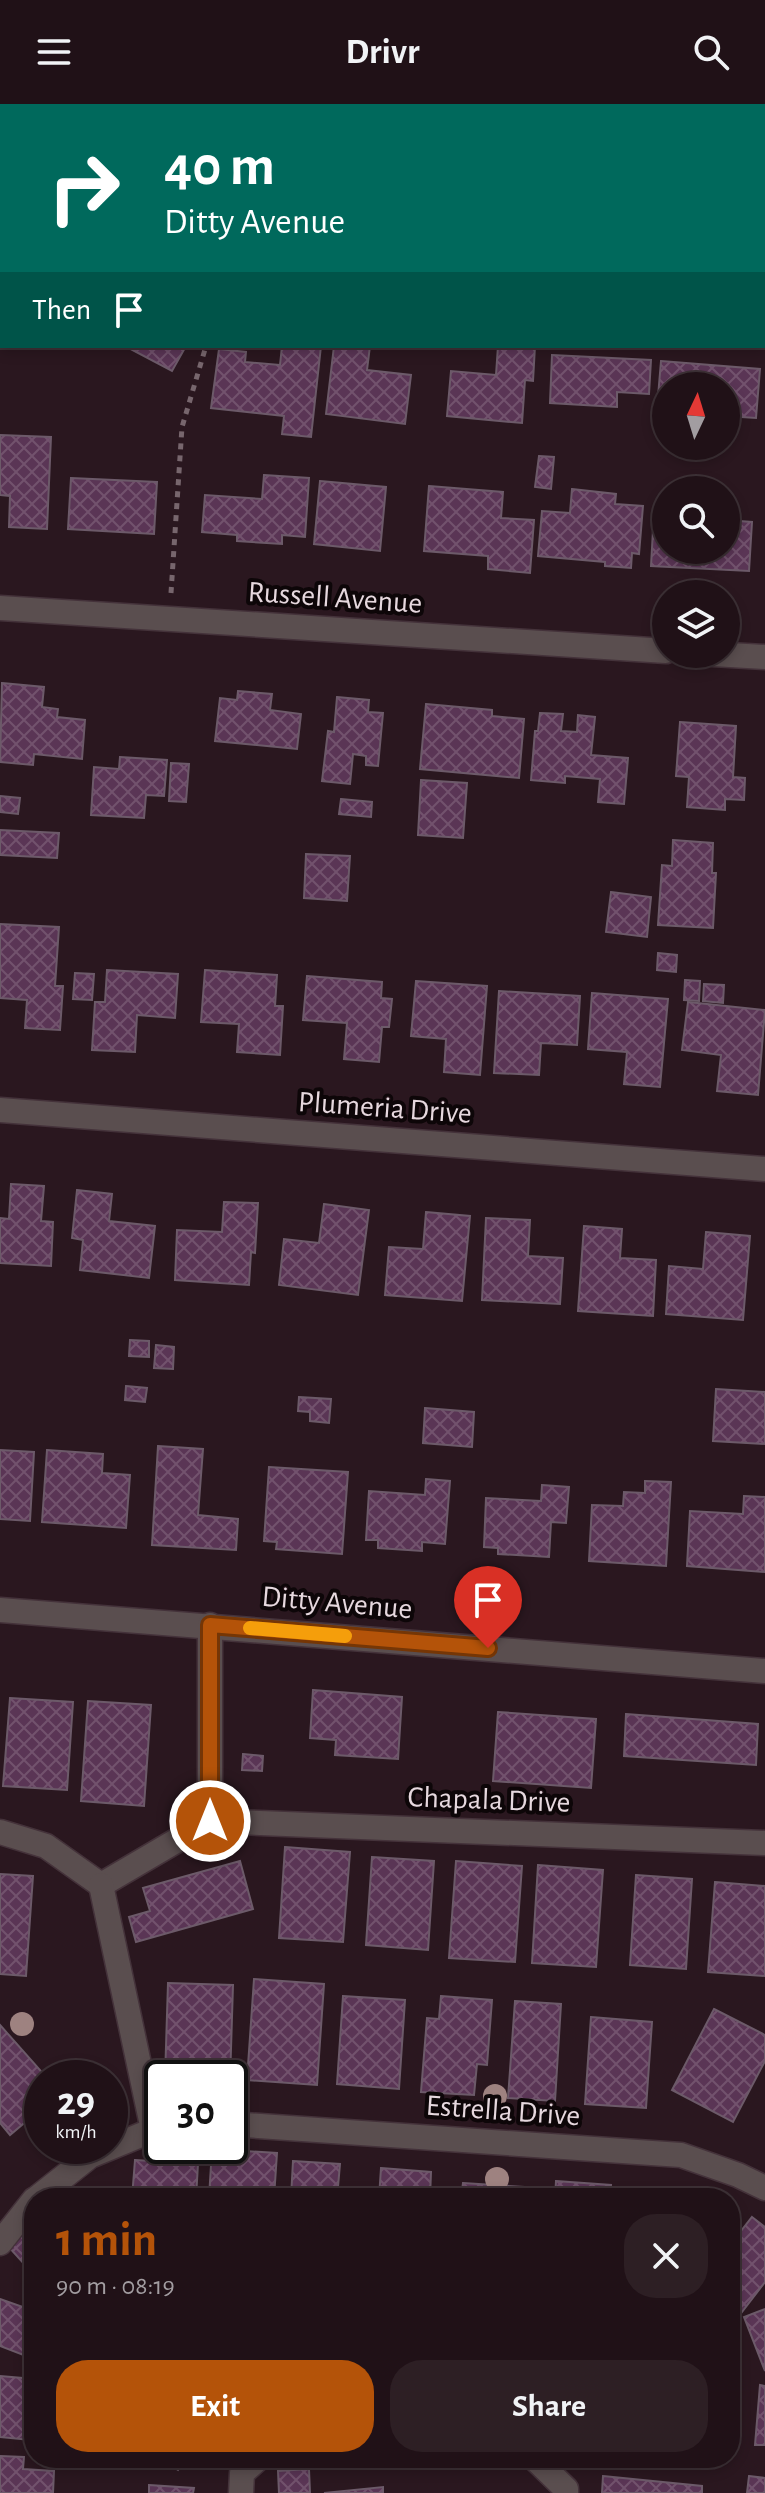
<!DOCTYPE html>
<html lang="en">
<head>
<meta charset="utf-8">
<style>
  body { margin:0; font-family:"Alegreya Sans",sans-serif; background:#2d1f24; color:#f1f3f6; height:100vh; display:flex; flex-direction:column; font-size:30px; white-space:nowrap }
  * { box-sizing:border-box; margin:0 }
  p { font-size:26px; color:#a29da1 }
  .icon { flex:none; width:44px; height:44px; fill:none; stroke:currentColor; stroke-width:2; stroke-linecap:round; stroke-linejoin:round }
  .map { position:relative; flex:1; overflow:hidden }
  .sheet { position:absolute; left:24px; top:2084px; width:716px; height:280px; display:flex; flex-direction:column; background:#201117; border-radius:32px; box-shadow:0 4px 12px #0003,0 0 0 2px #3d3136 }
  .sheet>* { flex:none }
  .guide { position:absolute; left:0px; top:0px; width:766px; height:244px; box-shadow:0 4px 12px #0003,0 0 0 2px #3d3136; background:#00695c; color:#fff; overflow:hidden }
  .needle { width:52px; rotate:4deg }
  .fabs { position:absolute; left:652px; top:268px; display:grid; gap:16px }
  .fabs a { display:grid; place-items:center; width:88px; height:88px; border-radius:50%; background:#201117; box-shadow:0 4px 12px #0003,0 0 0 2px #3d3136; font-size:40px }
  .speed { position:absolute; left:24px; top:1956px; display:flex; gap:16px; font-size:40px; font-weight:700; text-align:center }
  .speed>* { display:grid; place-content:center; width:104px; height:104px; border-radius:50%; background:#201117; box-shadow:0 4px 12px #0003,0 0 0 2px #3d3136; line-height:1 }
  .speed small { font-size:20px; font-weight:400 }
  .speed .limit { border:4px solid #111; border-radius:12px; background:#fff; color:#111 }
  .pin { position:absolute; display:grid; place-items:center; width:68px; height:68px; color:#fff; margin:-82px -34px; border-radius:50% 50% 50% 0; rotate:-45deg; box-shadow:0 0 8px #0007 }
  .pin .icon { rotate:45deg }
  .me { position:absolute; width:88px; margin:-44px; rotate:0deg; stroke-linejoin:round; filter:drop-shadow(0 0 6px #0008) }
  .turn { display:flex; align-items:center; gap:28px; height:168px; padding:0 32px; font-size:36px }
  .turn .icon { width:104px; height:104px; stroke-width:2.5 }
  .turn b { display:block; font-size:56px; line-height:68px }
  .then { display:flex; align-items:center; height:76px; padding:0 32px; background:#0003; gap:16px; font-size:30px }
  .round { display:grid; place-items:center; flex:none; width:84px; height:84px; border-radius:32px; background:#2d1f24 }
  .summary { display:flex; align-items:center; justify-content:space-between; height:136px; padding:0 32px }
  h1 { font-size:48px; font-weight:700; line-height:60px; color:#b45309 }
  .cta { display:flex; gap:16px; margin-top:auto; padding:16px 32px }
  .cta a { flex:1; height:92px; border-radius:32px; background:#b45309; color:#fff; font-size:32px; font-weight:700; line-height:92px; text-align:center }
  .cta a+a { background:#2d1f24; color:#f1f3f6 }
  header { display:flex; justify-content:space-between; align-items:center; height:104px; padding:0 32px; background:#201117; font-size:36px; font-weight:700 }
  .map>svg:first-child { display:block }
  .building { fill:url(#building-cross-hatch); stroke:#6c5a69; stroke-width:2 }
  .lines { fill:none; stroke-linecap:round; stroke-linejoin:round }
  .minor-casing { stroke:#44323a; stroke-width:27 }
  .path { stroke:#77666d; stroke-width:5; stroke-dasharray:6 6; stroke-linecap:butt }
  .minor { stroke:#5a4e4f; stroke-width:24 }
  .tree { fill:#9e8280 }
  .route-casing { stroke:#753606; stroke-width:20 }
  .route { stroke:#b45309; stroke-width:14 }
  .slow { stroke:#f59e0b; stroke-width:14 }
  .labels { text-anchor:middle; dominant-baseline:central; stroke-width:8; stroke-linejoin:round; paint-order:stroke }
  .street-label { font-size:30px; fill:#e6d8de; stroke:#0d0608 }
</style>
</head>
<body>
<header><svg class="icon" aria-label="menu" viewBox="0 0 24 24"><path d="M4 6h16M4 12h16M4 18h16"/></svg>Drivr<svg class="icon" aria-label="search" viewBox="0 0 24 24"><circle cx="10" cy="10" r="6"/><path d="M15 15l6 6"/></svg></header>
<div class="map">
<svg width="765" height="2389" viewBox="0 0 765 2389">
  <defs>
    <pattern id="building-cross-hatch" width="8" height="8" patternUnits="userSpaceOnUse" patternTransform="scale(2)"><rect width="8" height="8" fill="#5a3555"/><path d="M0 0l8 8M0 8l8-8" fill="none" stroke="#72526d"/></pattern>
  </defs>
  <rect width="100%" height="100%" fill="#2a171f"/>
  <g class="building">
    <polygon points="2,14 2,90 0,89"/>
    <polygon points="125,242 186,242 172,267"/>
    <polygon points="282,242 321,242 311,333 282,330 284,312 211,304 219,245 246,248 245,258 280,261"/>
    <polygon points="334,242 370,242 367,266 411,271 405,320 326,310"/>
    <polygon points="498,242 535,242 533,277 525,276 522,319 447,312 451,267 496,271"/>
    <polygon points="552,251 651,256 649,290 617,288 617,303 550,299"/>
    <polygon points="661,257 760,265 756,314 726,312 726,282 666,282 666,294 658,293"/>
    <polygon points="0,331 51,333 47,425 9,423 10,392 0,391"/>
    <polygon points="539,352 554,353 551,385 535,383"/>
    <polygon points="264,371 309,374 305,433 282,431 282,440 237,437 237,431 202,428 205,391 262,395"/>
    <polygon points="71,374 157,378 154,430 68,425"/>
    <polygon points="320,377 386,383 380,447 314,440"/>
    <polygon points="429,382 503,388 501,414 534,416 530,469 488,465 488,452 424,447"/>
    <polygon points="572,385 616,390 615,400 643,402 639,450 632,449 631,464 605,462 605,458 538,452 542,407 570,409"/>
    <polygon points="726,416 752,418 749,467 651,462 653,426 666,427 666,446 726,446"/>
    <polygon points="2,579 44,583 42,603 58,605 57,613 85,616 82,655 34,650 33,661 0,658"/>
    <polygon points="238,587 272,590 270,606 301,610 297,645 215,637 220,594 237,596"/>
    <polygon points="337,593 369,596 368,608 383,609 378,662 366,661 366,652 353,650 350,680 322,677 328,627 334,628"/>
    <polygon points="426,600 492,606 492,612 524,615 519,674 420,665"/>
    <polygon points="540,609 563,610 561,627 577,628 578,611 595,613 591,651 628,654 624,700 598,698 600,675 565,672 565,679 531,676 535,627 538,627"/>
    <polygon points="680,618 736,622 733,673 745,674 744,696 725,695 725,706 687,703 689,673 676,672"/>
    <polygon points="120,653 167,656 164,692 146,691 144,714 91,711 94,663 119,665"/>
    <polygon points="171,659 189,660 186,698 169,697"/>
    <polygon points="421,676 467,679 463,734 418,731"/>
    <polygon points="0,692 20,694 18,710 0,708"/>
    <polygon points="341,695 372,698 371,713 339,710"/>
    <polygon points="0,726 59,729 57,754 0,751"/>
    <polygon points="673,736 713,739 712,769 716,769 713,824 658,821 662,761 672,762"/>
    <polygon points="306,750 350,752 347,797 304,794"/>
    <polygon points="611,788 651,793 647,833 606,828"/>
    <polygon points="0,820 59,823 55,882 63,882 60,926 25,924 27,896 0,894"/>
    <polygon points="658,849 677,851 676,868 657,866"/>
    <polygon points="107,866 178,870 175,914 137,911 135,948 92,946 95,898 105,898"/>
    <polygon points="205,866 277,871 275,902 283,902 280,951 237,948 239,920 201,918"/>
    <polygon points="75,869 94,870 92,896 73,895"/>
    <polygon points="307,872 382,878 381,894 392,895 389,923 382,923 379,958 344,955 347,919 303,916"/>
    <polygon points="685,876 700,877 699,897 684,896"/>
    <polygon points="416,877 487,882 480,971 444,968 446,935 411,932"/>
    <polygon points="704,880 724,881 723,899 703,897"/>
    <polygon points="499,887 580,892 577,941 541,939 539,971 494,969"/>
    <polygon points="592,889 668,895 660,983 624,980 627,948 588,945"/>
    <polygon points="688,898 765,906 758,991 717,987 721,951 682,946"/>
    <polygon points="11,1080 44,1082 41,1117 53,1118 51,1162 0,1159 0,1114 9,1115"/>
    <polygon points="77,1086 112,1090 109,1117 155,1122 149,1174 80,1166 83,1136 72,1134"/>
    <polygon points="224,1098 258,1099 255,1149 251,1148 249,1181 175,1176 177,1126 222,1128"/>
    <polygon points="324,1100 369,1106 358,1191 279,1181 284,1135 319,1139"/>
    <polygon points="426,1108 470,1112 462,1197 385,1191 389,1143 423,1145"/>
    <polygon points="486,1114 530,1116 528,1152 563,1154 560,1200 482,1196"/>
    <polygon points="584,1122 622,1125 620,1154 656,1156 653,1212 578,1207"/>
    <polygon points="706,1128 750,1132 743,1216 666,1210 669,1162 703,1165"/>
    <polygon points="130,1236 149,1237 149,1253 129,1252"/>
    <polygon points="156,1241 174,1243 173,1265 154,1264"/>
    <polygon points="126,1282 147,1284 145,1298 125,1296"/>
    <polygon points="716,1285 765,1288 765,1340 713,1337"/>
    <polygon points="299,1293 331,1295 329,1319 310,1317 310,1308 298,1307"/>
    <polygon points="425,1304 474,1308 472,1343 423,1339"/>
    <polygon points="158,1342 203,1345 198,1411 238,1415 236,1446 152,1441"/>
    <polygon points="0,1346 34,1348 30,1417 0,1415"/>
    <polygon points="47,1346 103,1350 102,1369 130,1371 126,1424 42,1418"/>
    <polygon points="269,1363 348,1368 342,1450 276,1445 277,1438 264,1437"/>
    <polygon points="426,1375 450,1377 445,1440 422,1438 422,1447 378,1444 378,1436 366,1436 369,1387 425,1391"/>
    <polygon points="645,1377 671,1378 666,1462 589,1457 592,1401 623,1402 624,1388 645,1389"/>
    <polygon points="542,1381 569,1383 566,1419 551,1418 549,1453 498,1450 498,1444 484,1443 486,1394 541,1397"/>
    <polygon points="744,1392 765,1393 765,1468 687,1462 690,1407 743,1410"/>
    <polygon points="313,1586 402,1593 398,1655 335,1651 336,1636 310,1634"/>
    <polygon points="10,1594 73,1598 67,1686 3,1682"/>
    <polygon points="88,1597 151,1601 144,1702 81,1697"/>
    <polygon points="498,1608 596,1615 591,1684 493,1677"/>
    <polygon points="626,1610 758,1620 756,1661 624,1652"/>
    <polygon points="243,1650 263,1652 262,1667 242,1666"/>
    <polygon points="285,1743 350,1748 343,1838 279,1834"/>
    <polygon points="372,1753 434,1757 428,1846 366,1841"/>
    <polygon points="240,1757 253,1805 136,1838 129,1813 150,1807 143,1784"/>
    <polygon points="456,1757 522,1762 515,1858 449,1854"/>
    <polygon points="538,1761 603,1766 596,1863 532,1859"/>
    <polygon points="0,1770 33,1772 26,1872 0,1870"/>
    <polygon points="636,1771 692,1775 686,1865 630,1861"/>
    <polygon points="715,1778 765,1782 765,1872 708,1868"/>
    <polygon points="254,1875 324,1880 317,1981 247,1976"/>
    <polygon points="168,1879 233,1881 230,1977 230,1974 165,1974"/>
    <polygon points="343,1892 405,1896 399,1985 337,1980"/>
    <polygon points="441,1892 492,1896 487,1961 477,1960 474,1991 421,1988 427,1914 439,1915"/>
    <polygon points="515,1897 561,1900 555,1997 508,1994"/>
    <polygon points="714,1905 765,1931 765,1957 733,2018 672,1986"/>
    <polygon points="591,1913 652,1918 646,2004 585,2000"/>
    <polygon points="0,1921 47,1974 42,1974 42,2004 10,2031 0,2019"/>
    <polygon points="212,2045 277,2049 274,2094 209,2094"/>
    <polygon points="135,2056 198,2060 196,2094 132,2094"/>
    <polygon points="293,2057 340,2060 337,2094 291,2094"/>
    <polygon points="381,2064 431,2068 430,2094 379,2094"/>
    <polygon points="556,2077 611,2081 610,2094 555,2094"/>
    <polygon points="463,2079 524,2083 524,2094 461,2094"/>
    <polygon points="633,2086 695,2091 694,2094 632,2094"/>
    <polygon points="752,2113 765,2123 765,2178 732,2221 730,2219 730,2141"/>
    <polygon points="34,2119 34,2171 8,2142"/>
    <polygon points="0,2195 34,2207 34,2255 0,2242"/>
    <polygon points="765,2205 765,2267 744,2213"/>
    <polygon points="0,2272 34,2275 34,2326 31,2325 30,2336 0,2333"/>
    <polygon points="760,2281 765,2282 765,2341 755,2341"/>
    <polygon points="0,2352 24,2353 23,2365 54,2367 53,2389 0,2389"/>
    <polygon points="159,2354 186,2354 178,2366"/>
    <polygon points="309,2365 310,2389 279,2389 278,2367"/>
    <polygon points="603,2372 702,2382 702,2389 602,2389"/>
    <polygon points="749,2372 765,2374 765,2389 747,2389"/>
    <polygon points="149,2381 194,2384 193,2389 149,2389"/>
    <polygon points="383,2383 383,2389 324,2389"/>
  </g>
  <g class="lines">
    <g class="minor-casing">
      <g id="minor">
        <polyline points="570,2 571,0"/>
        <polyline points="764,189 765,189"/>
        <polyline points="0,504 666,547"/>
        <polyline points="713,550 765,553"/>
        <polyline points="0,1006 765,1065"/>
        <polyline points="0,1506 765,1567"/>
        <polyline points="210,1521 210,1717 765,1739"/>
        <polyline points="0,1728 46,1742 101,1781 210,1717"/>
        <polyline points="101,1781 153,2026"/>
        <polyline points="230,2020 681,2051 738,2071 765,2084"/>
        <polyline points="37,2094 90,2052 153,2026 162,2025"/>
        <polyline points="0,2139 34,2096"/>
        <polyline points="534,2354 566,2385 566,2389"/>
        <polyline points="241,2389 242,2369 259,2354"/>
      </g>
    </g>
    <polyline class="path" points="171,489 182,323 206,242"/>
    <use href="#minor" class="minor"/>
  </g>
  <g class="tree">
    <circle cx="22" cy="1920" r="12"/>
    <circle cx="495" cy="1992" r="12"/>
    <circle cx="497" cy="2075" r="12"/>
  </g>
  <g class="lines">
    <g class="route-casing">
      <polyline id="route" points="210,1717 210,1521 488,1544"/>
    </g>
    <use href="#route" class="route"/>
    <polyline class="slow" points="250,1524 345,1532"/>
  </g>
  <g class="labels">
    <g class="street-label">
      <text transform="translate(335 494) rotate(4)">Russell Avenue</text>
      <text transform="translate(385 1004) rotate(4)">Plumeria Drive</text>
      <text transform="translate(337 1499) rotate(5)">Ditty Avenue</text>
      <text transform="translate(489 1696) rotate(2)">Chapala Drive</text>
      <text transform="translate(503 2007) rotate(4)">Estrella Drive</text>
    </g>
  </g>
</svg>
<div class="fabs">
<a><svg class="needle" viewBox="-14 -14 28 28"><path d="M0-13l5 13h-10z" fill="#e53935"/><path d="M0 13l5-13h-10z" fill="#a29da1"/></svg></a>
<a><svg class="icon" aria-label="search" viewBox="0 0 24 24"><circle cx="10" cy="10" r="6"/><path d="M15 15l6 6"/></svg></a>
<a><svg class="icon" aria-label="layers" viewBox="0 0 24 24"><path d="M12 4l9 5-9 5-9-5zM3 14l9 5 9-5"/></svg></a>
</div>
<div class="speed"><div>29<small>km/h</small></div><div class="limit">30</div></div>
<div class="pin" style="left:488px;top:1544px;background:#d93025"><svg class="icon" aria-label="arrive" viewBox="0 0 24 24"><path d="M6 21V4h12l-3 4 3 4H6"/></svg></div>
<svg class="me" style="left:210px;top:1717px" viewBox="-20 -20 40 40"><circle r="17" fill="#b45309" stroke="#fff" stroke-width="3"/><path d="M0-11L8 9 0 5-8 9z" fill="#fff"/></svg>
<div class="guide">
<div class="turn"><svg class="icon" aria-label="right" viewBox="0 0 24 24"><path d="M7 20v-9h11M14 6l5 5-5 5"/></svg><div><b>40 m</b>Ditty Avenue</div></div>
<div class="then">Then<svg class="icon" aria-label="arrive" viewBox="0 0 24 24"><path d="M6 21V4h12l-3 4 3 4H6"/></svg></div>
</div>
<section class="sheet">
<div class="summary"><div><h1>1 min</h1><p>90 m · 08:19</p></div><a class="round"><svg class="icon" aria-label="close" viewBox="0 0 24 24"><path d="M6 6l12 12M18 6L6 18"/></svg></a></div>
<div class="cta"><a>Exit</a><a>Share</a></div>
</section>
</div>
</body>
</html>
